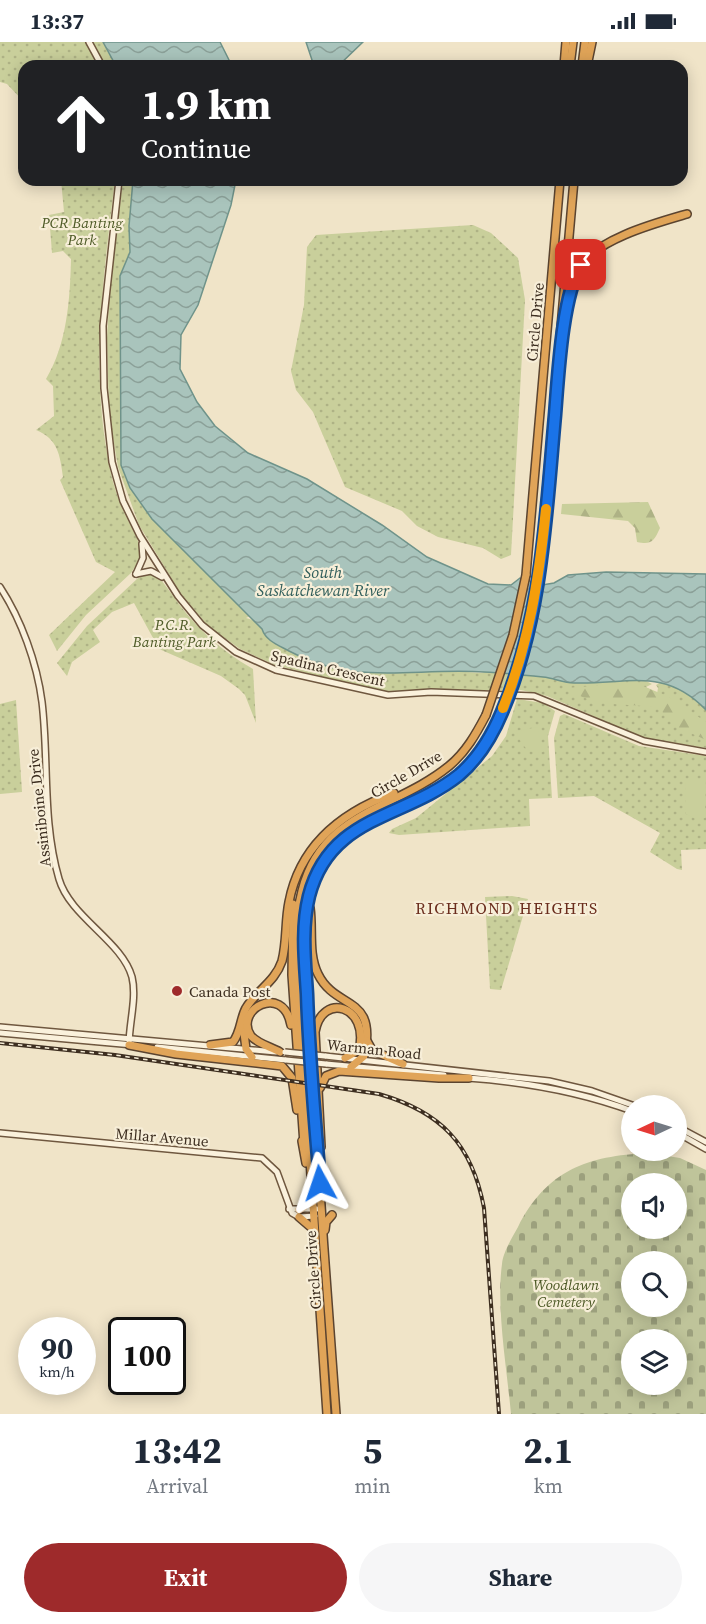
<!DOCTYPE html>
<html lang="en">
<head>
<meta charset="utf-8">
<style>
  body { margin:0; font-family:"Source Serif 4",serif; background:#f6f6f7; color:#1f2937; height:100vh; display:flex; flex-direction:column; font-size:22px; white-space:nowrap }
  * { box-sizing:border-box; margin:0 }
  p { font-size:20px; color:#747a83 }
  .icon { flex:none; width:33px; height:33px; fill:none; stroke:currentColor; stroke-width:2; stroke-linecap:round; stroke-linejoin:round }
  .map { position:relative; height:1372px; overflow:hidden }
  .sheet { display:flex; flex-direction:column; background:#fff; flex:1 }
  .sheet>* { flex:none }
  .banner { position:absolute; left:18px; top:18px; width:670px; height:126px; border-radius:18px; box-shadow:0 3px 15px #0003; background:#202124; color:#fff; overflow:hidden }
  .needle { width:39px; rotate:266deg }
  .controls { position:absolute; left:621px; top:1053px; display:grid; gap:12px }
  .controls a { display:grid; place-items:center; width:66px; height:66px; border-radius:50%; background:#fff; box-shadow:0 3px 15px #0003; font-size:30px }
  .speed { position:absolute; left:18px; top:1275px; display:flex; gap:12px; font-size:30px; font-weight:700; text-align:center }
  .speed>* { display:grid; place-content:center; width:78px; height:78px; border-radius:50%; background:#fff; box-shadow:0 3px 15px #0003; line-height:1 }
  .speed small { font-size:15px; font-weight:400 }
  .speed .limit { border:3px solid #111; border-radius:9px; background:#fff; color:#111 }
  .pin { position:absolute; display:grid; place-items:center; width:51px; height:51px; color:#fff; margin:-26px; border-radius:12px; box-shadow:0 3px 9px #0006 }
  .me { position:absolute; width:66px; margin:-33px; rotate:355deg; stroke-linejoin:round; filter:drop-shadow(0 0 4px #0008) }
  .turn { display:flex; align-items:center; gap:21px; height:126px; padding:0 24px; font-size:27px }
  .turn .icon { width:78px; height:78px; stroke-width:2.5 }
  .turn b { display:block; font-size:42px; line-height:51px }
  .eta { display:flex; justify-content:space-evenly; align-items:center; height:102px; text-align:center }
  .eta b { font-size:36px; font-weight:700; line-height:42px }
  .button { display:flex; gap:12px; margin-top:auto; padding:12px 24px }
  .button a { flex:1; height:69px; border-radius:36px; background:#9e2a2b; color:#fff; font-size:24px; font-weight:700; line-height:69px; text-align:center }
  .button a+a { background:#f6f6f7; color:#1f2937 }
  .status { display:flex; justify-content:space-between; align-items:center; height:42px; padding:0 30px; background:#fff; direction:ltr }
  .status svg { height:16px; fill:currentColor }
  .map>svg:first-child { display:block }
  .green { fill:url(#green-dots) }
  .forest { fill:url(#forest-firs) }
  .cemetery { fill:url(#cemetery-stones); fill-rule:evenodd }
  .pitch { fill:#c9cf9b }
  .water { fill:url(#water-waves); stroke:#6f938a; stroke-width:1.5 }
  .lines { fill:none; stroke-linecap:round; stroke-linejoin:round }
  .secondary-casing { stroke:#6f573f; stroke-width:8 }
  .highway-casing { stroke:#5b4430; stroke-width:10 }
  .secondary { stroke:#faf1dc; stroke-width:5 }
  .highway { stroke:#e0a458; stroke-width:7 }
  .rail-casing { stroke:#3d2e20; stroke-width:4 }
  .rail { stroke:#f7eed8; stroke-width:1.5; stroke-dasharray:4.5; stroke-linecap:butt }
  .secondary-bridge-casing { stroke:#6f573f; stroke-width:8; stroke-linecap:butt }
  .highway-bridge-casing { stroke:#5b4430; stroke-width:10; stroke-linecap:butt }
  .secondary-bridge { stroke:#faf1dc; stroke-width:5 }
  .highway-bridge { stroke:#e0a458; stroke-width:7 }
  .route-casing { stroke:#114b97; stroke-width:15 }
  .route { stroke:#1a73e8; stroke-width:10 }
  .slow { stroke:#f59e0b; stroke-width:10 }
  .poi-dot { fill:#9e2a2b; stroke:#f7eed8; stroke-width:2 }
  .labels { text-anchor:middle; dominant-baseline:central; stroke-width:4.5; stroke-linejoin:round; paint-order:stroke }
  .park-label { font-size:15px; font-style:italic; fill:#4d5a26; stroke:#f7eed8 }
  .street-label { font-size:15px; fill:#3d2e20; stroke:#f7eed8 }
  .poi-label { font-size:15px; fill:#3d2e20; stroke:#f7eed8; text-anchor:start }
  .water-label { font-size:16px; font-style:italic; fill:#2f5d5a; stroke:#f7eed8 }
  .neighbourhood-label { font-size:16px; letter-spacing:1.5px; fill:#6b2e1e; stroke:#f7eed8 }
</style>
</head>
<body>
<div class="status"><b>13:37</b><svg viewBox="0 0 49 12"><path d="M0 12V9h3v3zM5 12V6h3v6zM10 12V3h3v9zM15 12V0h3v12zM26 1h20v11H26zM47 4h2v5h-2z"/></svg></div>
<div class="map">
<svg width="706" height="1372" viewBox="0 0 706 1372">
  <defs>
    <pattern id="green-dots" width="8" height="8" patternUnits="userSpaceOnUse" patternTransform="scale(1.5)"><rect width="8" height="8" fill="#c9cf9b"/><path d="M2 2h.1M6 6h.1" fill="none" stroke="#aeb285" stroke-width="1.8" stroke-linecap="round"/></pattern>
    <pattern id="forest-firs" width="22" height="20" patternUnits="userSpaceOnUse" patternTransform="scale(1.5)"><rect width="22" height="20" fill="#c9cf9b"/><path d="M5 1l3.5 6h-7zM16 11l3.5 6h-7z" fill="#aeb285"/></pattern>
    <pattern id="cemetery-stones" width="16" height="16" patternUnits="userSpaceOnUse" patternTransform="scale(1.5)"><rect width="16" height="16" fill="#bfc49a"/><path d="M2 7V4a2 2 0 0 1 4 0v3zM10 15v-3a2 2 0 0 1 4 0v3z" fill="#9ca07d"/></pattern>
    <pattern id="water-waves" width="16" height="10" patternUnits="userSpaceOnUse" patternTransform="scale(1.5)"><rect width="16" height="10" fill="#a9c4bc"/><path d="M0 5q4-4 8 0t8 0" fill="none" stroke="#8ba098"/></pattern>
  </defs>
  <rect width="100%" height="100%" fill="#f0e4c8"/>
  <g class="green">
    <polygon points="0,0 85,0 98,24 24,24 24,60 7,42 0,40"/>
    <polygon points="93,0 107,0 119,24 106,24"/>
    <path d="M61,138H115C104,229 91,319 107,411C110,431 115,450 123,468C130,484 140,497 142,514L131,531L86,573L57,609L49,593L115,530L96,520L60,438L63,435C60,413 58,397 36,388L54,374L53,344L46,337C67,302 70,258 71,217L63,209L52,211L49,173L64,170Z"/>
    <polygon points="123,138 136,138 134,176 250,574 246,576 421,627 481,631 488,629 638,635 652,642 646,645 657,652 658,646 656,643 663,639 691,653 706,667 706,706 644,696 547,654 521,648 380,649 275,623 240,607 208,584 181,552 139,483 118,425 109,372 107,296 110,244"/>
    <polygon points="473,183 491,191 518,216 525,258 511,513 501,517 483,506 438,495 417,484 402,469 345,445 313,370 296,348 291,329 304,263 307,205 316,193"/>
    <path d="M147,532C159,532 164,542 171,551C193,583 219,608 253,627L256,681L245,653L239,647L221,634L159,607L134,561L112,570L93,588L100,600L72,620L67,634L57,621L87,584L138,536Z"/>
    <polygon points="517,657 543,661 555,669 548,694 552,756 529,757 530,784 399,793 389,791 392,787 416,776 492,714 506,694"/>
    <polygon points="16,658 22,750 0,752 0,662"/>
    <polygon points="564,672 639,704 706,714 706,807 681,808 682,828 677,827 650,810 660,791 594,754 558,756 554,696 560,674"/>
    <polygon points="512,854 528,857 501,948 490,947 485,855"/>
  </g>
  <g class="forest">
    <path d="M648,460L660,486C654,499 652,503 637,500L635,486L628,479L561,472L562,462Z"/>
    <path d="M636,641L669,655L706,680V698L673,683L659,666C624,660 597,667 566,646Z"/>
  </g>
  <path class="cemetery" d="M648,1111L680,1116L706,1128V1372H511C507,1327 496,1266 502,1222C503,1210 512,1196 518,1185C547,1128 587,1114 648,1111ZM632,1142H676V1186H632ZM632,1220H676V1264H632ZM632,1298H676V1342H632Z"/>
  <g class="pitch">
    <path d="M538,685L543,710C527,713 521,702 516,689Z"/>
    <polygon points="688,737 706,737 705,776 696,777 686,772 685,740"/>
  </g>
  <g class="water">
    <polygon points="103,0 220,0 232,24 116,24"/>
    <polygon points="306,0 363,0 338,24 314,24"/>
    <path d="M133,138H236L231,163L198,263L181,293L180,327L197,360L215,384L248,411L307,437L382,483L427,515L488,542L511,543L520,536L542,543L554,541L568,533L606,530L706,532V668C664,624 626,643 574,641C563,641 554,636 543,635C524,633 504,631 484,630C414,625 354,645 289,609C278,603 266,599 262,587L152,477L130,446L121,423L120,234L130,210L129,184Z"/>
  </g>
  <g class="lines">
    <g class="secondary-casing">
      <g id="secondary">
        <polyline points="89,0 102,24"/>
        <polyline points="119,138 103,284 104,346 112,420 123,459 140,494 178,554 202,583 236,610 276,628 388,653 431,650 534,654 644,699 706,710"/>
        <polyline points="136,532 143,516 142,502"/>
        <polyline points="136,532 151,529 162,535"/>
        <path d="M0,545C21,577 37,621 42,660C49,718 42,779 59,837C70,875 122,899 132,935C137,956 129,981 129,1003"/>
        <polyline points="0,985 276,1010"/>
        <polyline points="0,991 133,1003"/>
        <polyline points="157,1005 286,1018"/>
        <polyline points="325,1014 549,1039 592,1049 635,1064"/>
        <polyline points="326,1022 444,1033"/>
        <path d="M468,1036C525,1040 578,1049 632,1069"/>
        <polyline points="676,1084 706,1100"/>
        <polyline points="676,1090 706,1107"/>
        <polyline points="0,1091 262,1116 277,1130 292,1171 299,1175 315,1174"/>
        <polyline points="289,1167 317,1167"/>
      </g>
    </g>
    <g class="highway-casing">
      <g id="highway">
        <polyline points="564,24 566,0"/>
        <polyline points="570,24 573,0"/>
        <polyline points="582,24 585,0"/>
        <polyline points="587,24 592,0"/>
        <path d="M567,271C570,256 571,239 579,226C596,197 656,181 687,172"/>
        <polyline points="526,533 560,138"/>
        <polyline points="539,534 574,138"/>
        <polyline points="293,862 292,933 304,1102"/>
        <path d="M310,866C313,888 308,912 318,932C336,969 378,952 364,1014L351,1025"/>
        <polyline points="243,983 246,1007 252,1015"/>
        <polyline points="367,999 372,1008 403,1022"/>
        <polyline points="129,1003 176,1012 282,1024 292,1036 297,1068"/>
        <path d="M210,1003L233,1000C241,990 240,977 246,966C257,948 275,940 282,919C287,900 285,879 289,860C300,803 342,770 394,751"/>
        <path d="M280,1010C271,1005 258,1002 251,994C233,968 283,940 291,983"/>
        <polyline points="320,1046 326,1034 339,1029 439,1036 469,1036"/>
        <polyline points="302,1099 306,1121"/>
        <path d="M321,1105L315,990C322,949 370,964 359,1008L345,1016"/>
        <polyline points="299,1168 304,1165 308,1156"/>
        <polyline points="299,1175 313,1187"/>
        <polyline points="325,1188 326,1180 332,1173"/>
        <path d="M327,1372L299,954C297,920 293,883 302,849C322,769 395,768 449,724C466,710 476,692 486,673"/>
        <path d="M336,1372C328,1263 320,1155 313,1046C309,989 299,926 306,869C309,851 316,834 326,819C356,771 415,766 457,734C479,718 489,695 501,672"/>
      </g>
    </g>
    <use href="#secondary" class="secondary"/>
    <use href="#highway" class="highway"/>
    <g class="rail-casing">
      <path id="rail" d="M0,1001L115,1013L379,1052C441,1070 472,1102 484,1166L499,1372"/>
    </g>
    <use href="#rail" class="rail"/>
    <g class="secondary-bridge-casing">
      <g id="secondary-bridge">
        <polyline points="285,1010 325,1014"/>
        <polyline points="286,1018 326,1022"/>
      </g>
    </g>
    <g class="highway-bridge-casing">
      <g id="highway-bridge">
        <polyline points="501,672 524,603 539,534"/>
        <polyline points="486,673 513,593 526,533"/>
      </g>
    </g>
    <use href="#secondary-bridge" class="secondary-bridge"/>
    <use href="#highway-bridge" class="highway-bridge"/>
  </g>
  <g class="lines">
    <g class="route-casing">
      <path id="route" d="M320,1141C315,1078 309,1015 307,952C305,920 301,886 309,854C330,773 404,777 459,733C479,716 492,694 502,670C542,577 546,473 555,373C558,336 562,254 581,223"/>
    </g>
    <use href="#route" class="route"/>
    <path class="slow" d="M503,666C529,602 539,536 546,467"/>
  </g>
  <circle class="poi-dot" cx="177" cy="949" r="6"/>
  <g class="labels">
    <g class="park-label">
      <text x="82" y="180">PCR Banting<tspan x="82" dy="17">Park</tspan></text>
      <text x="174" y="582">P.C.R.<tspan x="174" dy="17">Banting Park</tspan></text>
      <text x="566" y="1242">Woodlawn<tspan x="566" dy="17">Cemetery</tspan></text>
    </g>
    <g class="street-label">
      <text transform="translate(535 280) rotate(-85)">Circle Drive</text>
      <text transform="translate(328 626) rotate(13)">Spadina Crescent</text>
      <text transform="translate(406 732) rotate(-30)">Circle Drive</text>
      <text transform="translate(39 766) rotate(-96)">Assiniboine Drive</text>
      <text transform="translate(374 1007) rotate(6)">Warman Road</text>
      <text transform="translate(162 1095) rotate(5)">Millar Avenue</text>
      <text transform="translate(313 1228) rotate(-94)">Circle Drive</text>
    </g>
    <g class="poi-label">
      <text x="189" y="949">Canada Post</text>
    </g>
    <g class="water-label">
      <text x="323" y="530">South<tspan x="323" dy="18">Saskatchewan River</tspan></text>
    </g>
    <g class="neighbourhood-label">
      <text x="507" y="866">RICHMOND HEIGHTS</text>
    </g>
  </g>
</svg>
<div class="controls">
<a><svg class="needle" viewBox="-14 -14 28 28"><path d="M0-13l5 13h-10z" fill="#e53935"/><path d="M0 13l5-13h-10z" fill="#747a83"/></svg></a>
<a><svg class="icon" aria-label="sound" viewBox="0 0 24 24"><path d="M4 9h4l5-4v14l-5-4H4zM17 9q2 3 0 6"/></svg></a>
<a><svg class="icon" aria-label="search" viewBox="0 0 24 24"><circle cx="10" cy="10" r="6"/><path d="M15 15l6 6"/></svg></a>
<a><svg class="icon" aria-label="layers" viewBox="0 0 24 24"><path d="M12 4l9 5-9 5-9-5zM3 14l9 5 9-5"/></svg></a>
</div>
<div class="speed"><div>90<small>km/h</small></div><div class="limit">100</div></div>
<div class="pin" style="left:581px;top:223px;background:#d93025"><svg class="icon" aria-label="arrive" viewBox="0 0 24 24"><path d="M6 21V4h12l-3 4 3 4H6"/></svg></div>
<svg class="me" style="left:320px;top:1141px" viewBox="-20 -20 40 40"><path d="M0-17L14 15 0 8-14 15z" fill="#1a73e8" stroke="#fff" stroke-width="4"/></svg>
<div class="banner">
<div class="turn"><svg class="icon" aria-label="ahead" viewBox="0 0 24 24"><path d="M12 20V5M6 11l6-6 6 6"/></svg><div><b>1.9 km</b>Continue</div></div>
</div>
</div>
<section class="sheet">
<div class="eta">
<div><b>13:42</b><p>Arrival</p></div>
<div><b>5</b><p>min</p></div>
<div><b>2.1</b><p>km</p></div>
</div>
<div class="button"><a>Exit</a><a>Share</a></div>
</section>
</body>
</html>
